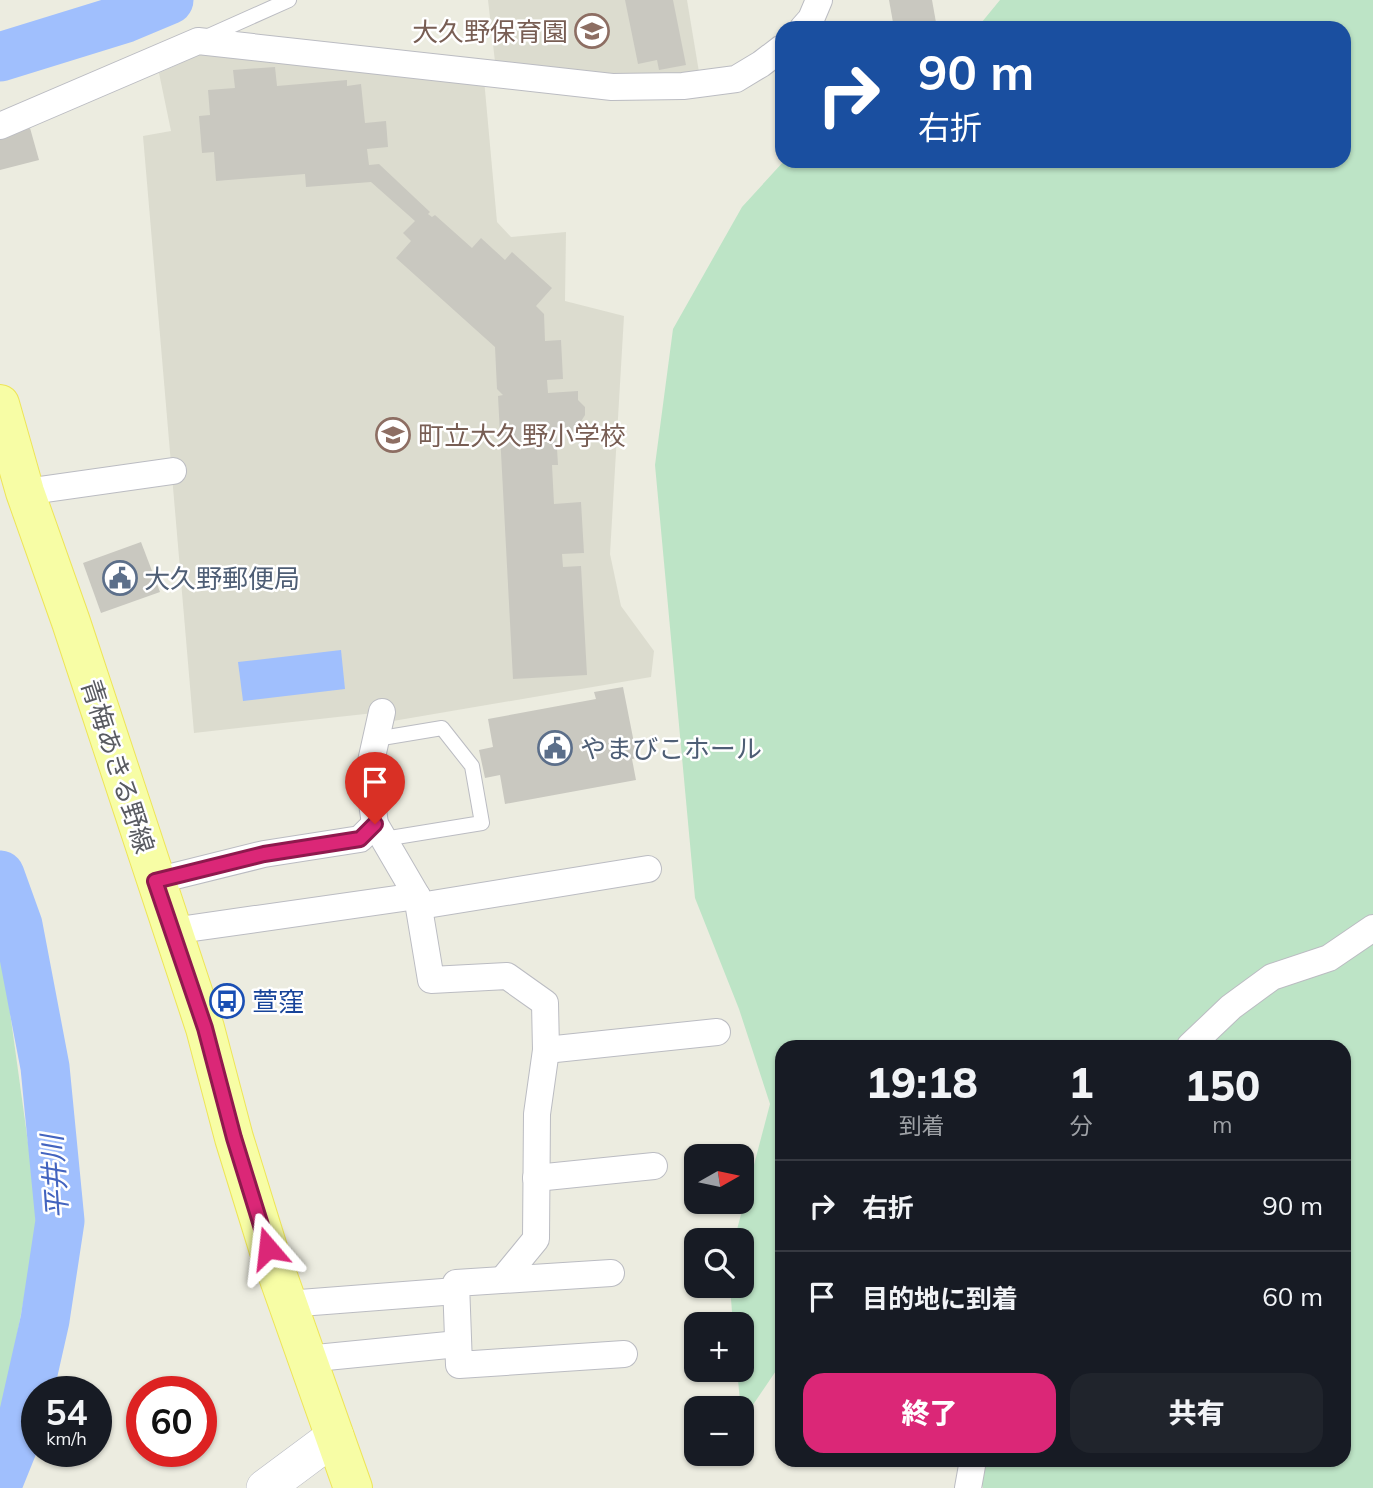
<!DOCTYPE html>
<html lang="ja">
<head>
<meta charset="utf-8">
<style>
  body { margin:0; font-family:Mulish,"Noto Sans JP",sans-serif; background:#20242c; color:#f1f3f6; height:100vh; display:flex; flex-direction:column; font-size:26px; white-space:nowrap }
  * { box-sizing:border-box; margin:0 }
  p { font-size:23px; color:#9ea1a6 }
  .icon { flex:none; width:38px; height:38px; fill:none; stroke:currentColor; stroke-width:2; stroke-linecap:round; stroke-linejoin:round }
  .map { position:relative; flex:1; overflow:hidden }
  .side { position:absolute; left:775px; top:1040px; width:576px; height:427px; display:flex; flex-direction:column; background:#171b24; border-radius:21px; box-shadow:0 2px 5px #0004 }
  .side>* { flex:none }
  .hud { position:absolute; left:775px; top:21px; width:576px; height:147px; border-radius:21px; box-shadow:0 2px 5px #0004; background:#1a4fa0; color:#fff; overflow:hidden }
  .needle { width:46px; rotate:81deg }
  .controls { position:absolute; left:684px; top:1144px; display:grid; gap:14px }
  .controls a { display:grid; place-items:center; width:70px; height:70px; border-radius:14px; background:#171b24; box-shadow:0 2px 5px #0004; font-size:35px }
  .speed { position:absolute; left:21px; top:1376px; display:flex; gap:14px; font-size:35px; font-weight:700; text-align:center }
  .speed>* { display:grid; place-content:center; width:91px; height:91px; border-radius:50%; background:#171b24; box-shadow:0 2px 5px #0004; line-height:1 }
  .speed small { font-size:18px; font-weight:400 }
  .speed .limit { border:10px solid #d22; background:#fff; color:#111 }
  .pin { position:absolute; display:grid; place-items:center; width:60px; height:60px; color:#fff; margin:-72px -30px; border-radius:50% 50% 50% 0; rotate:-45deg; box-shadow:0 0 7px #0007 }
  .pin .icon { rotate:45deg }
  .me { position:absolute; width:77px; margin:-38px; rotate:343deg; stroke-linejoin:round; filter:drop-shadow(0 0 5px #0008) }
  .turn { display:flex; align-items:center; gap:24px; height:147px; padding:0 28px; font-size:32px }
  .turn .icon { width:91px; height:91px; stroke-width:2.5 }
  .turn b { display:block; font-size:49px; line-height:60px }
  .eta { display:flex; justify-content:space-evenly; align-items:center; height:119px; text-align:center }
  .eta b { font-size:42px; font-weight:800; line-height:49px }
  .button { display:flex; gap:14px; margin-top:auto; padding:14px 28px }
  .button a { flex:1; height:80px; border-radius:21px; background:#db2777; color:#fff; font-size:28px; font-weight:800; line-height:80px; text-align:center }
  .button a+a { background:#20242c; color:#f1f3f6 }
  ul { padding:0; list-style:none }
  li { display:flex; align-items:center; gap:21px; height:91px; padding:0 28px; border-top:2px solid #363941 }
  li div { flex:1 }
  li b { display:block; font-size:26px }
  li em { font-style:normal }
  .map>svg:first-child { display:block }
  .education { fill:#dcdccf }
  .green { fill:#bde4c6 }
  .water { fill:#a0bffd }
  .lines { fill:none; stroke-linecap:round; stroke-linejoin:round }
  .river { stroke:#a0bffd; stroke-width:49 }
  .building { fill:#c9c8c0 }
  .lane-casing { stroke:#bbbcc2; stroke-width:16 }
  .street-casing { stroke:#bbbcc2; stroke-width:28 }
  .secondary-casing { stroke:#bbbdc4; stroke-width:38 }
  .primary-casing { stroke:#eee558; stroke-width:40 }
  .lane { stroke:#fff; stroke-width:14 }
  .street { stroke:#fff; stroke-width:26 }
  .secondary { stroke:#fff; stroke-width:37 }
  .primary { stroke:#f7fda5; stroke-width:38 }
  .route-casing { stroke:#8e194d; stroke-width:18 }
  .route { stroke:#db2777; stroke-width:12 }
  .labels { text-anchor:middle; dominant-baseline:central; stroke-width:5; stroke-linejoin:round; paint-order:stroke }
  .education-label { font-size:26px; fill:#785e54; stroke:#fff; text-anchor:end }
  .service-label { font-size:26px; fill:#4e5e75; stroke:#fff; text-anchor:start }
  .street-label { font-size:26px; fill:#595b61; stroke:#fff }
  .transit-label { font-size:26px; fill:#164399; stroke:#fff; text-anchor:start }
  .water-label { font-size:28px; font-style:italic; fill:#4364bf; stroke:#fff }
</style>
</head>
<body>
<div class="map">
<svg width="1373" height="1488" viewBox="0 0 1373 1488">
  <rect width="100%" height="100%" fill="#ecece0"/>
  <g class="education">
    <polygon points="488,0 687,0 699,72 626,77 495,62"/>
    <polygon points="212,49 484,79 497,222 511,237 566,232 565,301 624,316 610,554 621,606 654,651 651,677 393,721 392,711 194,733 143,136 171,131 159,73"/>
  </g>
  <g class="green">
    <polygon points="1000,0 1373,0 1373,1488 983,1488 975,1460 1344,1460 1344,1046 782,1046 782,1362 742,1421 737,1370 742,1370 742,1325 733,1325 730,1286 742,1286 742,1241 734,1241 770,1104 739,1009 695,898 655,465 673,329 742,207 784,161 1344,161 1344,28 977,28"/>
    <polygon points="0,940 39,1222 0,1422"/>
  </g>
  <polygon class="water" points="341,650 345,689 243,701 238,662"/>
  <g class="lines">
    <g class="river">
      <polyline points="0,57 126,18 169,0"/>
      <polyline points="0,875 18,925 45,1067 60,1221 45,1320 21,1426 0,1478"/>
    </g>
  </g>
  <g class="building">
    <polygon points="625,0 673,0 686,65 659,70 657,60 638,64"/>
    <polygon points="889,0 932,0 937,28 894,28"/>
    <polygon points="275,67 277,86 347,80 347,86 361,84 365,123 386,121 388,147 367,149 369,165 379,164 430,212 428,214 432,217 435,215 472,248 481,238 505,260 512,252 552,288 536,306 544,314 545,341 561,340 563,379 547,380 548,393 578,391 578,400 585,407 585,415 580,423 580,432 556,432 558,465 552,465 554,504 581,502 584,553 562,554 563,567 581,566 587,675 513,679 498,396 503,395 497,389 495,347 396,258 411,241 403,233 415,221 371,182 306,187 305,174 216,181 214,152 202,153 199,116 210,115 208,90 235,88 233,70"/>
    <polygon points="30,128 39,160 0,170 0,136"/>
    <polygon points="141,542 160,592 101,613 83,563"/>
    <polygon points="623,687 637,758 632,759 636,780 505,804 500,775 485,778 479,750 493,747 488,719 596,699 594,692"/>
  </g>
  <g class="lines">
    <g class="lane-casing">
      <g id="lane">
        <polyline points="204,38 289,0"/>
        <polyline points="376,739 442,728 472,766 482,823 384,839"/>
      </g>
    </g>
    <g class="street-casing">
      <g id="street">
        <polyline points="803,28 811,19 819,0"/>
        <polyline points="0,126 198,41 612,87 683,86 736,79 761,64 782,48"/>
        <polyline points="25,492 173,471"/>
        <polyline points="382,712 368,775 375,824 417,896 431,980 507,976 545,1003 546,1050 537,1114 536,1239 504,1278"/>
        <polyline points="155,881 264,854 360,839 375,824"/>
        <polyline points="420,906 648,869"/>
        <polyline points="172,931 417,896"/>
        <polyline points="1190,1046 1231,1007 1272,977 1329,958 1373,928"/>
        <polyline points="546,1050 717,1032"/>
        <polyline points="536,1178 654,1166"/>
        <polyline points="611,1273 456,1283 459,1365 624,1354"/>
        <polyline points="287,1304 456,1291"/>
        <polyline points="306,1359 458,1344"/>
        <polyline points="968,1488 973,1460"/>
      </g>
    </g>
    <g class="secondary-casing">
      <polyline id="secondary" points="265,1488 335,1436"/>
    </g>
    <g class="primary-casing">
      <polyline id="primary" points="0,404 25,492 71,622 205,1028 234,1138 268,1248 353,1488"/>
    </g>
    <use href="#lane" class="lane"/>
    <use href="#street" class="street"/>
    <use href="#secondary" class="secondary"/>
    <use href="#primary" class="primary"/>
  </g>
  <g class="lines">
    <g class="route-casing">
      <polyline id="route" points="268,1248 234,1138 205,1028 155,881 264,854 360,839 375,824"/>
    </g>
    <use href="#route" class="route"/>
  </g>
  <defs>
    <g id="school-ring" transform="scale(1.75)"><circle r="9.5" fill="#fff" stroke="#8d6e63" stroke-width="1.5"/><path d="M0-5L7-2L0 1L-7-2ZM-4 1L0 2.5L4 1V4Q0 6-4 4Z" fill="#8d6e63"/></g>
    <g id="civic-ring" transform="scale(1.75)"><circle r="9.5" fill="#fff" stroke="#5c6f8a" stroke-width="1.5"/><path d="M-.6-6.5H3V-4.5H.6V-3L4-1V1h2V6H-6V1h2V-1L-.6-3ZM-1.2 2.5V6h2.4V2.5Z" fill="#5c6f8a"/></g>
    <g id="bus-ring" transform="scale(1.75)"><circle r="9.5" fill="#fff" stroke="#1a4fb4" stroke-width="1.5"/><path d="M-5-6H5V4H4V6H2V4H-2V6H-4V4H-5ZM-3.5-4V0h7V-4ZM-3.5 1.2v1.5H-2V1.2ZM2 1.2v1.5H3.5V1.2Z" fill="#1a4fb4"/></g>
  </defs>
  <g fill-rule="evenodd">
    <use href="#school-ring" x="592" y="31"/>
    <use href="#school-ring" x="393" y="435"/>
    <use href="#civic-ring" x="120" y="578"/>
    <use href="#civic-ring" x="555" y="748"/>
    <use href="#bus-ring" x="227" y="1001"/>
  </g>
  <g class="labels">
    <g class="education-label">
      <text x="568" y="31">大久野保育園</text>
      <text x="418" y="435" text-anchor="start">町立大久野小学校</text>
    </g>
    <g class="service-label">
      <text x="144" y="578">大久野郵便局</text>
      <text x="580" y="748">やまびこホール</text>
    </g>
    <g class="street-label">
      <text transform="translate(118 766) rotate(72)">青梅あきる野線</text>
    </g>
    <g class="transit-label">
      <text x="252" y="1001">萱窪</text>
    </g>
    <g class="water-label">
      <text transform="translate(54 1177) rotate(-94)">平井川</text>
    </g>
  </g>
</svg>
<div class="controls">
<a><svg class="needle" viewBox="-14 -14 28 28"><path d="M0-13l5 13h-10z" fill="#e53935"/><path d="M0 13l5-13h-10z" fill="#9ea1a6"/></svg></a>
<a><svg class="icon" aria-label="search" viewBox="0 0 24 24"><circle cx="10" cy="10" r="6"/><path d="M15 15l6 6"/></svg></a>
<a>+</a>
<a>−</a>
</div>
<div class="speed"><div>54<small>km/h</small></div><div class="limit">60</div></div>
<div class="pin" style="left:375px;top:824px;background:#d93025"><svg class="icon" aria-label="arrive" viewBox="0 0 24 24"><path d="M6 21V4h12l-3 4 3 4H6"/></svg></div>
<svg class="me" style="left:268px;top:1248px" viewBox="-20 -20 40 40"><path d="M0-17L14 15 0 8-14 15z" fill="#db2777" stroke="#fff" stroke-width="4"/></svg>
<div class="hud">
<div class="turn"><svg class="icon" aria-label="right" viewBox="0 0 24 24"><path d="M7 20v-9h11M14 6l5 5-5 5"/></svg><div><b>90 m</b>右折</div></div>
</div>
<section class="side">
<div class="eta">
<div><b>19:18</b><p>到着</p></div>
<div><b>1</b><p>分</p></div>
<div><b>150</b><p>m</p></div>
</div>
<ul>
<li><svg class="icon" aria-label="right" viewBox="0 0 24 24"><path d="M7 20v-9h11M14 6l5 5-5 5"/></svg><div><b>右折</b></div><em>90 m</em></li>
<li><svg class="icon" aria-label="arrive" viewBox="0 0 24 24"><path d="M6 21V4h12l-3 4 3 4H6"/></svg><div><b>目的地に到着</b></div><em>60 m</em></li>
</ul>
<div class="button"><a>終了</a><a>共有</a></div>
</section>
</div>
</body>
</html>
